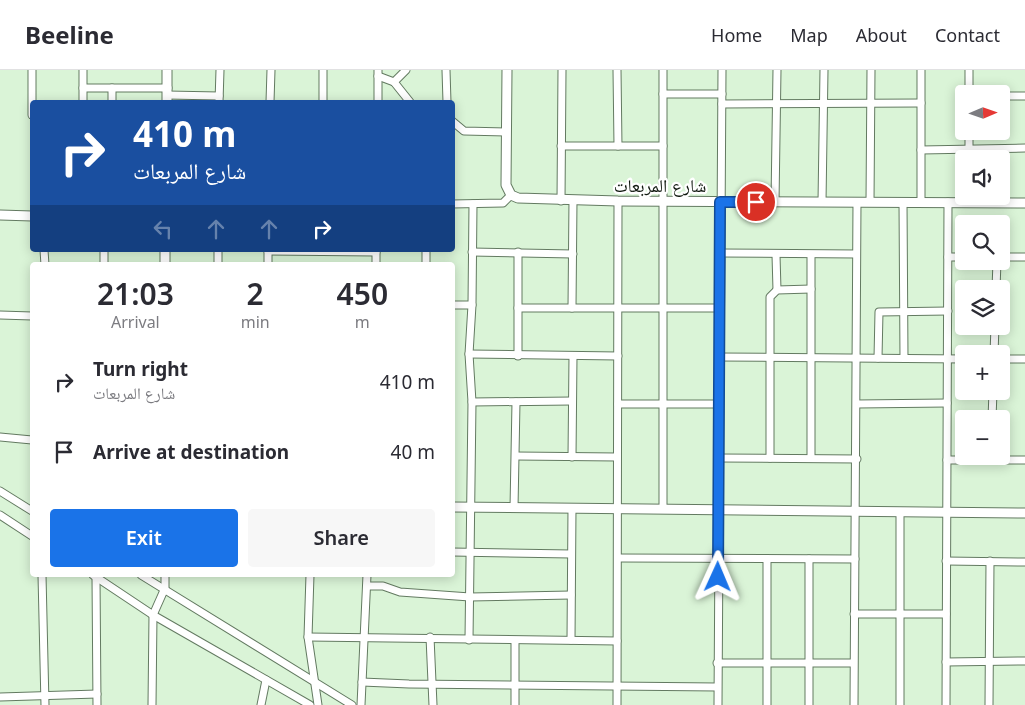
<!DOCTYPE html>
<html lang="en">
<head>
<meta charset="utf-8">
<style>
  body { margin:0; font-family:"Noto Sans","Noto Naskh Arabic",sans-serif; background:#f7f7f7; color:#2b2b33; height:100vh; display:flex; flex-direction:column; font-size:19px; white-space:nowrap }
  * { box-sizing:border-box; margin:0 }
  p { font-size:16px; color:#7c7c81 }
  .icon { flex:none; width:28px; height:28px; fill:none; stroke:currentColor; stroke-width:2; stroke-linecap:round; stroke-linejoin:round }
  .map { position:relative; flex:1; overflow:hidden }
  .details { position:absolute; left:30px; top:192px; width:425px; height:315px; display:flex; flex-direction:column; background:#fff; border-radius:5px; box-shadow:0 2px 12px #0003 }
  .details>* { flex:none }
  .top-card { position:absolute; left:30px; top:30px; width:425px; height:152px; border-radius:5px; box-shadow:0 2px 12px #0003; background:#1a4fa0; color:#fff; overflow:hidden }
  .needle { width:32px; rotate:88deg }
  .buttons { position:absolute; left:955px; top:15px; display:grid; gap:10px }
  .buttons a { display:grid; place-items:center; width:55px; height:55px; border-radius:5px; background:#fff; box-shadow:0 2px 12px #0003; font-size:25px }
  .pin { position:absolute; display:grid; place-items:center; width:42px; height:42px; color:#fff; margin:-21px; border:2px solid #fff; border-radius:50%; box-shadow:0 1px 5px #0007 }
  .me { position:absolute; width:55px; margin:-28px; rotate:1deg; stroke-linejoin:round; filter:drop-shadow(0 0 4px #0008) }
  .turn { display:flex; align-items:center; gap:18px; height:105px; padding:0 20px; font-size:22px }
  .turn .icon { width:65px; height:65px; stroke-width:2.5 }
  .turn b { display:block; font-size:35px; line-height:42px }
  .lanes { display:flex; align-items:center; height:48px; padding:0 20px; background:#0003; justify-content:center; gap:25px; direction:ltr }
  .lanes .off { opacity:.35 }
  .eta { display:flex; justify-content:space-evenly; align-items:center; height:85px; text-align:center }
  .eta b { font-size:30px; font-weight:600; line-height:35px }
  .button { display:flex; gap:10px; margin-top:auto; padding:10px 20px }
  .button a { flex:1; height:58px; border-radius:5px; background:#1a73e8; color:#fff; font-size:20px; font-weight:600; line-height:58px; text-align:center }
  .button a+a { background:#f7f7f7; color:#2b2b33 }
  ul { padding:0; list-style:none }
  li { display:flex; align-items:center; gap:15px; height:70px; padding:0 20px }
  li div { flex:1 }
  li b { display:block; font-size:19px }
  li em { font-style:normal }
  header { display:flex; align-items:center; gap:30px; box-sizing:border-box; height:70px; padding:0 25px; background:#fff; border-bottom:1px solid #e1e1e2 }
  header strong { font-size:24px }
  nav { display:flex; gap:28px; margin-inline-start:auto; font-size:18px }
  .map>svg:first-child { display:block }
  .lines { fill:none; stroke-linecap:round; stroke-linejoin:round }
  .minor-casing { stroke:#637a61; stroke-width:9 }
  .tertiary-casing { stroke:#637a61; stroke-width:11 }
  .minor { stroke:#fff; stroke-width:7 }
  .tertiary { stroke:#fff; stroke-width:9 }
  .route-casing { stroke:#114b97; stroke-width:12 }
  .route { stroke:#1a73e8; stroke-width:9 }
  .labels { text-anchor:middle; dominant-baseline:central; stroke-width:4.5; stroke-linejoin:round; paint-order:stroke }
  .street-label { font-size:18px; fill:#10190f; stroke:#fff }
</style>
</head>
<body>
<header>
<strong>Beeline</strong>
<nav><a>Home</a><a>Map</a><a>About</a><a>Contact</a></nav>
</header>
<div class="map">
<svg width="1025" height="635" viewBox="0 0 1025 635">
  <rect width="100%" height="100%" fill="#daf4d7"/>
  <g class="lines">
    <g class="minor-casing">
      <g id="minor">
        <polyline points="32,0 32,45"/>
        <polyline points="446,0 447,32"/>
        <polyline points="617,0 618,76"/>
        <polyline points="663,0 663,439"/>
        <polyline points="969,0 969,24"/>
        <polyline points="378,6 394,12 410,32"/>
        <polyline points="394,12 406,0"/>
        <polyline points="83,18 168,18"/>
        <polyline points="112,18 112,32"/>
        <polyline points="663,24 722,24"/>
        <polyline points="167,25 219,26"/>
        <polyline points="1001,26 1025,26"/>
        <polyline points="83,32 83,0"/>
        <polyline points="219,32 220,0"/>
        <polyline points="270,32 271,0"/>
        <polyline points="323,32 323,0"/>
        <polyline points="378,32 378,0"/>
        <polyline points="722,34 921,33"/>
        <polyline points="452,51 464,61 506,62"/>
        <polyline points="969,61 969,79"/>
        <polyline points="561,76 663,76"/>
        <polyline points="921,80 1025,78"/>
        <polyline points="561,131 562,0"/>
        <polyline points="775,132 777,0"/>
        <polyline points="822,132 824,0"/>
        <polyline points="870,132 871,0"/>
        <polyline points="903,132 904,288"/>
        <polyline points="921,132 921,0"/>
        <polyline points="452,134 503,133 511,125"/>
        <polyline points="44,180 45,195"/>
        <polyline points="104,180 104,195"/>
        <polyline points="268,181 376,182"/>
        <polyline points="472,182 573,184"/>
        <polyline points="720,183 856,184"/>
        <polyline points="776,185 777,220"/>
        <polyline points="948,187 964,187"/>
        <polyline points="1001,187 1025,187"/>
        <polyline points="218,195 218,180"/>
        <polyline points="268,195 268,180"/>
        <polyline points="376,195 376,180"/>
        <polyline points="426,195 426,180"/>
        <polyline points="996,219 997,191"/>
        <polyline points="452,235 472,235"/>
        <polyline points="518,238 719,238"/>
        <polyline points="572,238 573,130"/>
        <polyline points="0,245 32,246"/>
        <polyline points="469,284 618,286"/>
        <polyline points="994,284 995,256"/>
        <polyline points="518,286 518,182"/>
        <polyline points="719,287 964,289"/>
        <polyline points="878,288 879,242 948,241"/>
        <polyline points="1001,289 1025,289"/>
        <polyline points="472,332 572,331"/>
        <polyline points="618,334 719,334"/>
        <polyline points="857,334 947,333"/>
        <polyline points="992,349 993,321"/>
        <polyline points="0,367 32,370"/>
        <polyline points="516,386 617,387"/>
        <polyline points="572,387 573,286"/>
        <polyline points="719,388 857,389"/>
        <polyline points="770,388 770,227 777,220 811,219"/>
        <polyline points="811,388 811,185"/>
        <polyline points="947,390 1025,390"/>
        <polyline points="0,421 32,441"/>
        <polyline points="514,438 516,332"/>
        <polyline points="0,445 32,466"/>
        <polyline points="452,482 571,484"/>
        <polyline points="618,488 855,489"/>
        <polyline points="809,489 809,635"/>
        <polyline points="946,491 1025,492"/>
        <polyline points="42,505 45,635"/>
        <polyline points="93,505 153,545 310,635"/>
        <polyline points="141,505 352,635"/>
        <polyline points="310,505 308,567 318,635"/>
        <polyline points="96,507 97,635"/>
        <polyline points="367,516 383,516 400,522 470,527 571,525"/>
        <polyline points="854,544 946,544"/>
        <polyline points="308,567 617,571"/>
        <polyline points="430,567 433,635"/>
        <polyline points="469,570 472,332 469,284 472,235 473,134"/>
        <polyline points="571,570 572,438"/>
        <polyline points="515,571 515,635"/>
        <polyline points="946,592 1025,591"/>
        <polyline points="717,593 853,593"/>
        <polyline points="362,612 409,614 717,617"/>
        <polyline points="0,627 97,624"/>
        <polyline points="152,635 153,545 165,518 165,505"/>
        <polyline points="261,635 266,610"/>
        <polyline points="361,635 367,505"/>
        <polyline points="617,635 618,131"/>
        <polyline points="718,635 722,0"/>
        <polyline points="767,635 767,489"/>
        <polyline points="854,635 857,132"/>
        <polyline points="900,635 900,442"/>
        <polyline points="946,635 948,132"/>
        <polyline points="989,635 990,491"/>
      </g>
    </g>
    <g class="tertiary-casing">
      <g id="tertiary">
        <polyline points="507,0 506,115 511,125 518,128 618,131 1025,133"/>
        <polyline points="167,32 167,0"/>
        <polyline points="0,145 32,146"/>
        <polyline points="165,180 165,195"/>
        <polyline points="452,437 1025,443"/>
      </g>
    </g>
    <use href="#minor" class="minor"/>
    <use href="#tertiary" class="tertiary"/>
  </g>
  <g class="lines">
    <g class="route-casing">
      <polyline id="route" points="718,507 720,132 756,132"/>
    </g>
    <use href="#route" class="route"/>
  </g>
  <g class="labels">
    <g class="street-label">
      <text x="660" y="115">شارع المربعات</text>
    </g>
  </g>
</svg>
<div class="buttons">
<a><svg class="needle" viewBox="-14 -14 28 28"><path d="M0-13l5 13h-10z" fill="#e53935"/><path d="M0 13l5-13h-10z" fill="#7c7c81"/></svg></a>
<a><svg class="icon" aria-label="sound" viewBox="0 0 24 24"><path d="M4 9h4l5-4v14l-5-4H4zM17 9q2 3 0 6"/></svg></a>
<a><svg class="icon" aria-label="search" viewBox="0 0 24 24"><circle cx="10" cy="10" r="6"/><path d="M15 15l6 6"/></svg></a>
<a><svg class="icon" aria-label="layers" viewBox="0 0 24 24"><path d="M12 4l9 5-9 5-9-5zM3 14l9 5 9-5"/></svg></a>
<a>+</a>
<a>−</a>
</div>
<div class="pin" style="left:756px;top:132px;background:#d93025"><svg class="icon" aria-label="arrive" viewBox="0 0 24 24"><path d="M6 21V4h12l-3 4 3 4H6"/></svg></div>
<svg class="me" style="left:718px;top:507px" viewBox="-20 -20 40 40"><path d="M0-17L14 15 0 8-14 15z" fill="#1a73e8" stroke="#fff" stroke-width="4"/></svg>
<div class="top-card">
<div class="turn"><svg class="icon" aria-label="right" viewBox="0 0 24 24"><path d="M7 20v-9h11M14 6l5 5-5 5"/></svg><div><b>410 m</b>شارع المربعات</div></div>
<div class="lanes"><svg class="icon off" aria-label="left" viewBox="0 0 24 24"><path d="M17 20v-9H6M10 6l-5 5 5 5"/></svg><svg class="icon off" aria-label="ahead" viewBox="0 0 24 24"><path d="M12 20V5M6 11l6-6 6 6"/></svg><svg class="icon off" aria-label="ahead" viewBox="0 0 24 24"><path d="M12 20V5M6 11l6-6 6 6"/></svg><svg class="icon" aria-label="right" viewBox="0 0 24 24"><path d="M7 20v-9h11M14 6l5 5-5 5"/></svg></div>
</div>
<section class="details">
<div class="eta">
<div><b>21:03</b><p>Arrival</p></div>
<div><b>2</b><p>min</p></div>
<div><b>450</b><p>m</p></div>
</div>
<ul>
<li><svg class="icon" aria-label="right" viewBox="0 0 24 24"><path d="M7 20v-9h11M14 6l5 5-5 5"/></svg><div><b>Turn right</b><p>شارع المربعات</p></div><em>410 m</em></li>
<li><svg class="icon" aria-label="arrive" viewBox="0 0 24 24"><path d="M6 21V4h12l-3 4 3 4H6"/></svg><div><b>Arrive at destination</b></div><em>40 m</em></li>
</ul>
<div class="button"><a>Exit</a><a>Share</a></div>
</section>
</div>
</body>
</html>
